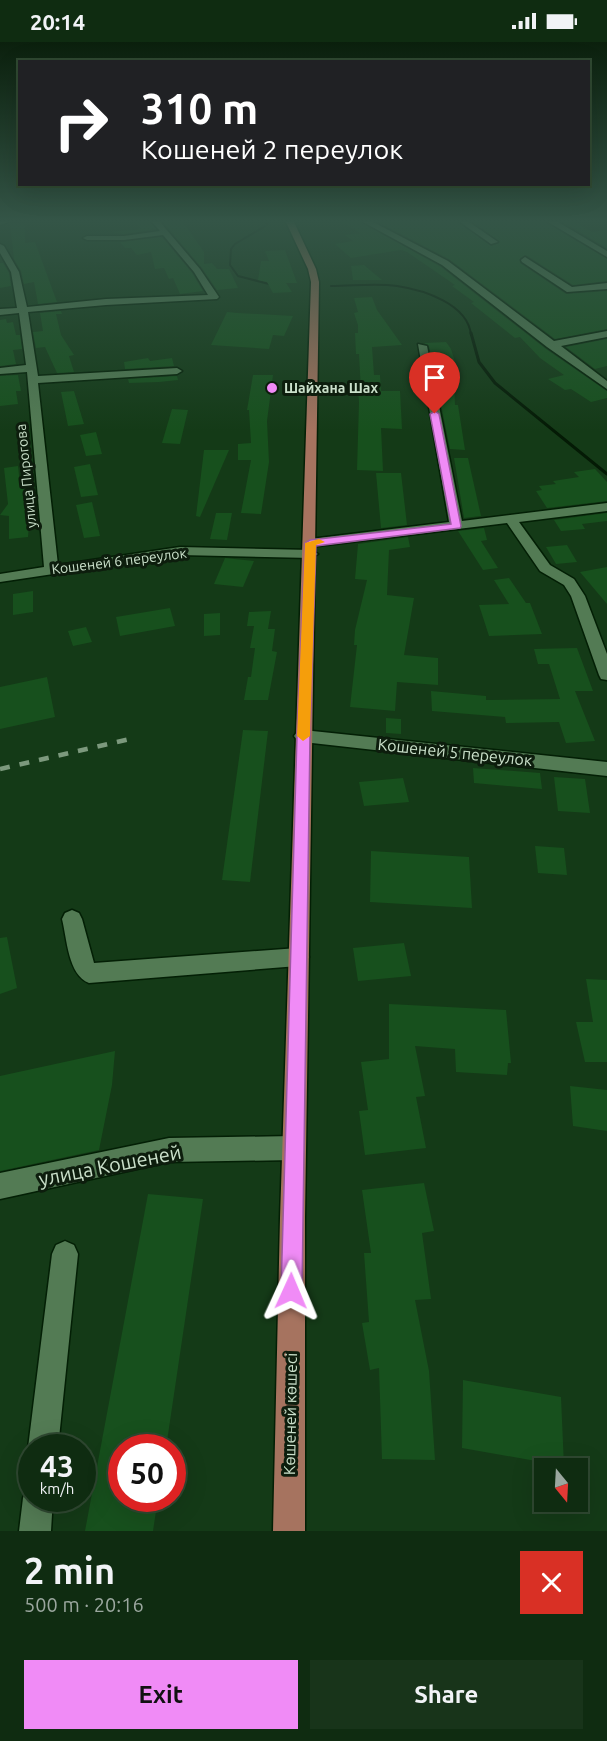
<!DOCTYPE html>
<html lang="en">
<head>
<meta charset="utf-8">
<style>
  body { margin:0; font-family:Ubuntu,sans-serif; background:#18341a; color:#f1f3f6; height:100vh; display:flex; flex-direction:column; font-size:22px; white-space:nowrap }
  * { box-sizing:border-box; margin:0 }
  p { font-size:20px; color:#9ba79f }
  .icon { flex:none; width:33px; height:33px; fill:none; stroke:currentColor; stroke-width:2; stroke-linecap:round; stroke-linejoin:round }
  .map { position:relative; height:1489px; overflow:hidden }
  .details { display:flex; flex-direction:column; background:#0f2c11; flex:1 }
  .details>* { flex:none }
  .hud { position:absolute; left:18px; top:18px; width:572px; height:126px; border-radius:0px; box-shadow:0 6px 24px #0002,0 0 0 2px #2f4831; background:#202124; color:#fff; overflow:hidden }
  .needle { width:39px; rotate:162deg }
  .controls { position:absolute; left:534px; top:1416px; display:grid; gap:12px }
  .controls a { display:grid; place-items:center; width:54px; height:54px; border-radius:0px; background:#0f2c11; box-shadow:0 6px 24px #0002,0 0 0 2px #2f4831; font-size:30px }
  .speed { position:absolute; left:18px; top:1392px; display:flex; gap:12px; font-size:30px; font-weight:700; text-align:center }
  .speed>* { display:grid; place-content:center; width:78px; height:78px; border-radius:50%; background:#0f2c11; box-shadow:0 6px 24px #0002,0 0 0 2px #2f4831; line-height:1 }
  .speed small { font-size:15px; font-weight:400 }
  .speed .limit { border:9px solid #d22; background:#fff; color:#111 }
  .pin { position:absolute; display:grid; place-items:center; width:51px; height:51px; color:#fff; margin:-62px -26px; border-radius:50% 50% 50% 0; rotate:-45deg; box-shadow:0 0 6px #0007 }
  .pin .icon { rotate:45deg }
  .me { position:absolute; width:66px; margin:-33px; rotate:1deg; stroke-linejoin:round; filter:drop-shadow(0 0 4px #0008) }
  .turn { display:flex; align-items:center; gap:21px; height:126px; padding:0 24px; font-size:27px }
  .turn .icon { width:78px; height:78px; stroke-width:2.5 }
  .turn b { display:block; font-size:42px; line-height:51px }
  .round { display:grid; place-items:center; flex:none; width:63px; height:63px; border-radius:0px; background:#18341a }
  .headline { display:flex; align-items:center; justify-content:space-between; height:102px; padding:0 24px }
  h1 { font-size:36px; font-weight:700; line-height:45px }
  .primary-button { display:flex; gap:12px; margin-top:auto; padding:12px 24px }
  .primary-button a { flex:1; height:69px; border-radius:0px; background:#f08bf6; color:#111; font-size:24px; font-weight:700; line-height:69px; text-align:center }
  .primary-button a+a { background:#18341a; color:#f1f3f6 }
  .status { display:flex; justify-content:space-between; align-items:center; height:42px; padding:0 30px; background:#0f2c11; direction:ltr }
  .status svg { height:16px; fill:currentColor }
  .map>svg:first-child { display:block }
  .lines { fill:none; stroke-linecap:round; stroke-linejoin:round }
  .stream-far1 { stroke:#041a05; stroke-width:2 }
  .stream { stroke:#041a05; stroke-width:3 }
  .building { fill:#17501d }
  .minor-casing { stroke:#031f05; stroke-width:3 }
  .major-casing { stroke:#031f05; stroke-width:3 }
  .minor { fill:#537b54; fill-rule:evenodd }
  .major { fill:#a6735f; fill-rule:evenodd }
  .rail { stroke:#7c997d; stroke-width:4.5; stroke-dasharray:10 10; stroke-linecap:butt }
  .route { fill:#f08bf6; stroke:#9c5aa0; stroke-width:1.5 }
  .slow { fill:#f59e0b }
  .poi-dot { fill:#f08bf6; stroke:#0d1d0d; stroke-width:2 }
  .labels { text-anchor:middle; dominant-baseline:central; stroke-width:6; stroke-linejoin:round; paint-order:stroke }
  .far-poi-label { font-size:14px; font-weight:bold; fill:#cae0ca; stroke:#0d1d0d; text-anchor:start }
  .far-street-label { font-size:14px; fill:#cae0ca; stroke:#0d1d0d }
  .street-label { font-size:16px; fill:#cae0ca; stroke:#0d1d0d }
  .near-street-label { font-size:20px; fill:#cae0ca; stroke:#0d1d0d }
</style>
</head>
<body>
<div class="status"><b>20:14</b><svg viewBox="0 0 49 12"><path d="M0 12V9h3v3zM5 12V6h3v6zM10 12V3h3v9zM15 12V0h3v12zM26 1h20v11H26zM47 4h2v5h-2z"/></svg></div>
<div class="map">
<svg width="607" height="1489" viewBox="0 0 607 1489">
  <rect width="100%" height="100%" fill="#143a17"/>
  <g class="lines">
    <g class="stream-far1">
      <polyline points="266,180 267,183 235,202 231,207 230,223 238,234 273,243"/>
      <path d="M331,244C353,244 376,241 397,244C424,248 468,262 471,293"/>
    </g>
    <polyline class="stream" points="471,291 479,320 495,341 607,432"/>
  </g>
  <g class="building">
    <polygon points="135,180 150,180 156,187 124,192 111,190 141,187"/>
    <polygon points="163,180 183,180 204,210 204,222 212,221 217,227 229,227 238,246 217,248 202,226"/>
    <polygon points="342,180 361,180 441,225 546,307 607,349 607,356 591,360 571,347 565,348 548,337 564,333 540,316 520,295 515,296 471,261 474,260 452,244 455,243 407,210 401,208 351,216 335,202 353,199 345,193 360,191"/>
    <polygon points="378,180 458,180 492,204 500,200 473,180 545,180 607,217 607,239 573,243 526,213 520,216 520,221 566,252 607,249 607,287 555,297 449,217"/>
    <polygon points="563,180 575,180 592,190 607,188 607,206"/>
    <polygon points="25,181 25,201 35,200 57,260 38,262 34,240 24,242 21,229 14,217 10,182"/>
    <polygon points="162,195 192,231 203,249 180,252 173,236 169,237 164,226 155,227 151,210 137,213 131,206 125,206 120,200"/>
    <polygon points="285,208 297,241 286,241 292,250 273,251 267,240 258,238 261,219 269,219 265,209"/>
    <polygon points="0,221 3,221 9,231 11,244 0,246"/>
    <polygon points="364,223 382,238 353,238 351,224"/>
    <polygon points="372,255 377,268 402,303 372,305 374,333 380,333 381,349 400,349 402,387 381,386 383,429 357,428 359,360 358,349 361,349 359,312 356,312 355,291 358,291 358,283 354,271 358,270 354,256"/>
    <polygon points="61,269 62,272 56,272 61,293 74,313 69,314 74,330 57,331 45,305 36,306 33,290 43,289 40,271"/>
    <polygon points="227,270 238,271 293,274 284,294 273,293 269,307 211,303"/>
    <polygon points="6,277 7,281 13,280 16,293 20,293 22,307 13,308 16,322 0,324 0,278"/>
    <polygon points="607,297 607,324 595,327 566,305"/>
    <polygon points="446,300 451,307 460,336 454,336 455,363 458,363 465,408 450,407 429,304 424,301"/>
    <polygon points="148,316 150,319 172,316 174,324 125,327 124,320"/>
    <polygon points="18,333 21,349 16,349 18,362 0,364 0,334"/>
    <polygon points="253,333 273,333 267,379 269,420 261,472 241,471 251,418 238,418 238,402 251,401 249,368 247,368"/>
    <polygon points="177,334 178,338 159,340 129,341 128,337"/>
    <polygon points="74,349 84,382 68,384 61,350"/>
    <polygon points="172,367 188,368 180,402 162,401"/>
    <polygon points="96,390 102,412 86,414 80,393"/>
    <polygon points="204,408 229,408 200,475 196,474"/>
    <polygon points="454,416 468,416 481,474 464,476"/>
    <polygon points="90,422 98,453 81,455 74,425"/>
    <polygon points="18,424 20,442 25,441 28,466 30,466 28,495 9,497 9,474 0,473 8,462 4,426"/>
    <polygon points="595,427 607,440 607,459 547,466 536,449 542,448 539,444 556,442 553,439 579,435 574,430"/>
    <polygon points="376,431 401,431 407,483 381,486"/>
    <polygon points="92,460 100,494 84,496 76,463"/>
    <polygon points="216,471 232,471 227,498 210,497"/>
    <polygon points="607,471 607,479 582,482 585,487 561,489 554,478"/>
    <polygon points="484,486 487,498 481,499 498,526 483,528 458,489"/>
    <polygon points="408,495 410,505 389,508 387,553 414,556 404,613 438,616 438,643 397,640 395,669 350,665 357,603 354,603 355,588 367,538 355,537 358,502"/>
    <polygon points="567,503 577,520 556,522 546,505"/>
    <polygon points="225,516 254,519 243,545 214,542"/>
    <polygon points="607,525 607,562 580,530"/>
    <polygon points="509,536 526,561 530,561 542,592 489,594 479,563 509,562 494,538"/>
    <polygon points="33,549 33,570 13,573 13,552"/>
    <polygon points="170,566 175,584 120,594 116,575"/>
    <polygon points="271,569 268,587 275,587 272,609 277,610 268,658 244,658 248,635 251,635 255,606 250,606 254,584 247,584 249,570"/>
    <polygon points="220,571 220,593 204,594 204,572"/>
    <polygon points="86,585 92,600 73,604 68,589"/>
    <polygon points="577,606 593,649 575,649 595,699 566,701 559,680 506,681 505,675 432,669 431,649 486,654 486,658 560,657 549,622 538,622 534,607"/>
    <polygon points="47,635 55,675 0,687 0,645"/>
    <polygon points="386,676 401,677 401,692 386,691"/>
    <polygon points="243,688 268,689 250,840 222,838"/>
    <polygon points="473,726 540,731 542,747 474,741"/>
    <polygon points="554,735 585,737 590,771 558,769"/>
    <polygon points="403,736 409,760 364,764 359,740"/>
    <polygon points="535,804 564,806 567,833 538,831"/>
    <polygon points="371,809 469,815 472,866 370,860"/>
    <polygon points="7,895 17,946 0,952 0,896"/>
    <polygon points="404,901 411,934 358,939 353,906"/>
    <polygon points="586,937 607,938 607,1020 585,1020 576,980 593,980"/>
    <polygon points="389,962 506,968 511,1021 508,1021 507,1033 456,1030 455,1007 415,1004 425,1054 416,1055 426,1106 365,1113 359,1069 368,1068 361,1020 389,1017"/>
    <polygon points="115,1009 112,1043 99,1108 0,1129 0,1034"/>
    <polygon points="570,1044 607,1048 607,1089 573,1084"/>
    <polygon points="424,1141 434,1189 422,1191 431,1257 415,1258 429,1329 435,1418 382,1417 379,1326 370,1328 362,1281 369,1280 364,1211 371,1211 362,1148"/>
    <polygon points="148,1152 203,1157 166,1406 122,1406 122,1456 158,1456 153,1489 85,1489"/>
    <polygon points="463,1338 561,1355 564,1424 462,1406"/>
  </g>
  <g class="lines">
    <g class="minor-casing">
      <g id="minor">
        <polygon points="0,180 8,180 0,183"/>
        <polygon points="152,180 160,180 200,227 219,255 217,257 106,263 28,270 38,334 177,326 182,329 177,332 38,341 58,523 180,505 311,508 318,512 311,516 180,513 0,540 0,532 44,525 27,330 0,332 0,326 26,323 19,271 0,273 0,267 17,266 11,230 0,211 0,202 4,204 19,230 27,265 106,257 208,253 194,230 163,193 124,198 87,198 83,196 87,194 124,194 160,189"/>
        <polygon points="363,180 373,180 448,219 554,299 607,289 607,295 561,304 607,339 607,347 547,305 442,223"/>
        <polygon points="460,180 469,180 498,200 491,202"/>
        <polygon points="548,180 558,180 607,209 607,215"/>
        <polygon points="525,215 572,245 607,241 607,247 567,250 522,220 521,218"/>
        <polygon points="418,302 427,304 462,479 607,461 607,469 519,480 550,523 574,537 585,554 607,612 607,638 601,637 599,633 571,554 564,543 540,529 507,481 310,505 303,501 310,497 449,480"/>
        <polygon points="303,688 607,720 607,734 303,700 297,698 294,694 297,690"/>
        <path d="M72,868L79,871L82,877L94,921L298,906L305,908L309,915L305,922L298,924L89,941C68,933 67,897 62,877L65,871Z"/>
        <polygon points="293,1094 302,1097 305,1106 302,1115 293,1118 169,1120 0,1157 0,1131 169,1096"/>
        <polygon points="65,1199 74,1203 78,1212 58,1406 32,1406 32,1415 28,1406 52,1212 56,1203"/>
        <polygon points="32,1443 32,1456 53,1456 51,1489 19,1489 23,1456 27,1445"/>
      </g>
    </g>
    <g class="major-casing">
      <polygon id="major" points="286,180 294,180 316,227 319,240 305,1176 305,1489 273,1489 280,1176 311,240 308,227"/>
    </g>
    <use href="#minor" class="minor"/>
    <use href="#major" class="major"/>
    <polyline class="rail" points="0,727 134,696"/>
  </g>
  <linearGradient id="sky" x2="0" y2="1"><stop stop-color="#0b200d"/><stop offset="0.46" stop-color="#345547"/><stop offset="1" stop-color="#345547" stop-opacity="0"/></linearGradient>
  <rect width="607" height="389" fill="url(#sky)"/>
  <polygon class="route" points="435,369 439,372 461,484 460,486 316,504 310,694 302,1249 299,1257 291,1260 284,1257 281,1249 297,694 305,501 310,498 451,482 430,372"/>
  <polygon class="slow" points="319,497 325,500 316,503 310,694 303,699 297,694 305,501"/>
  <circle class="poi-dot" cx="272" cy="346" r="6"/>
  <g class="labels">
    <g class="far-poi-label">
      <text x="284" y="346">Шайхана Шах</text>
    </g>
    <g class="far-street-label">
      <text transform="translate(26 434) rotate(-96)">улица Пирогова</text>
      <text transform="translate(119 519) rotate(-7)">Кошеней 6 переулок</text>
    </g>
    <g class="street-label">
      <text transform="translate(455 710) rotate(6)">Кошеней 5 переулок</text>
      <text transform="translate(290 1372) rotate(-89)">Көшеней көшесі</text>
    </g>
    <g class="near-street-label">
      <text transform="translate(110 1123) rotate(-11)">улица Кошеней</text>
    </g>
  </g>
</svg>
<div class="controls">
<a><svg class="needle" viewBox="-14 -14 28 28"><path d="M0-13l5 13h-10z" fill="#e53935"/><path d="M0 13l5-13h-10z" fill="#9ba79f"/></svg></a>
</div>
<div class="speed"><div>43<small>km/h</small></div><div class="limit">50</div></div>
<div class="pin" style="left:435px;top:372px;background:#d93025"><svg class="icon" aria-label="arrive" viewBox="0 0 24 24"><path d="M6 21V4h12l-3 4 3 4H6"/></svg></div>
<svg class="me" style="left:291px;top:1249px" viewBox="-20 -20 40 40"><path d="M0-17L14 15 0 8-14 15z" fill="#f08bf6" stroke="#fff" stroke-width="4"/></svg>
<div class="hud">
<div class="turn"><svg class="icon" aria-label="right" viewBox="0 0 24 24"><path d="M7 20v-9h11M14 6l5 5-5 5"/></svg><div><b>310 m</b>Кошеней 2 переулок</div></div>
</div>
</div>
<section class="details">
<div class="headline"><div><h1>2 min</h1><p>500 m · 20:16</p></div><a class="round" style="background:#d93025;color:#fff"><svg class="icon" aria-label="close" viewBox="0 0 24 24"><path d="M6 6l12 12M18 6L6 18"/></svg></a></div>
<div class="primary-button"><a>Exit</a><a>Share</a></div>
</section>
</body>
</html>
